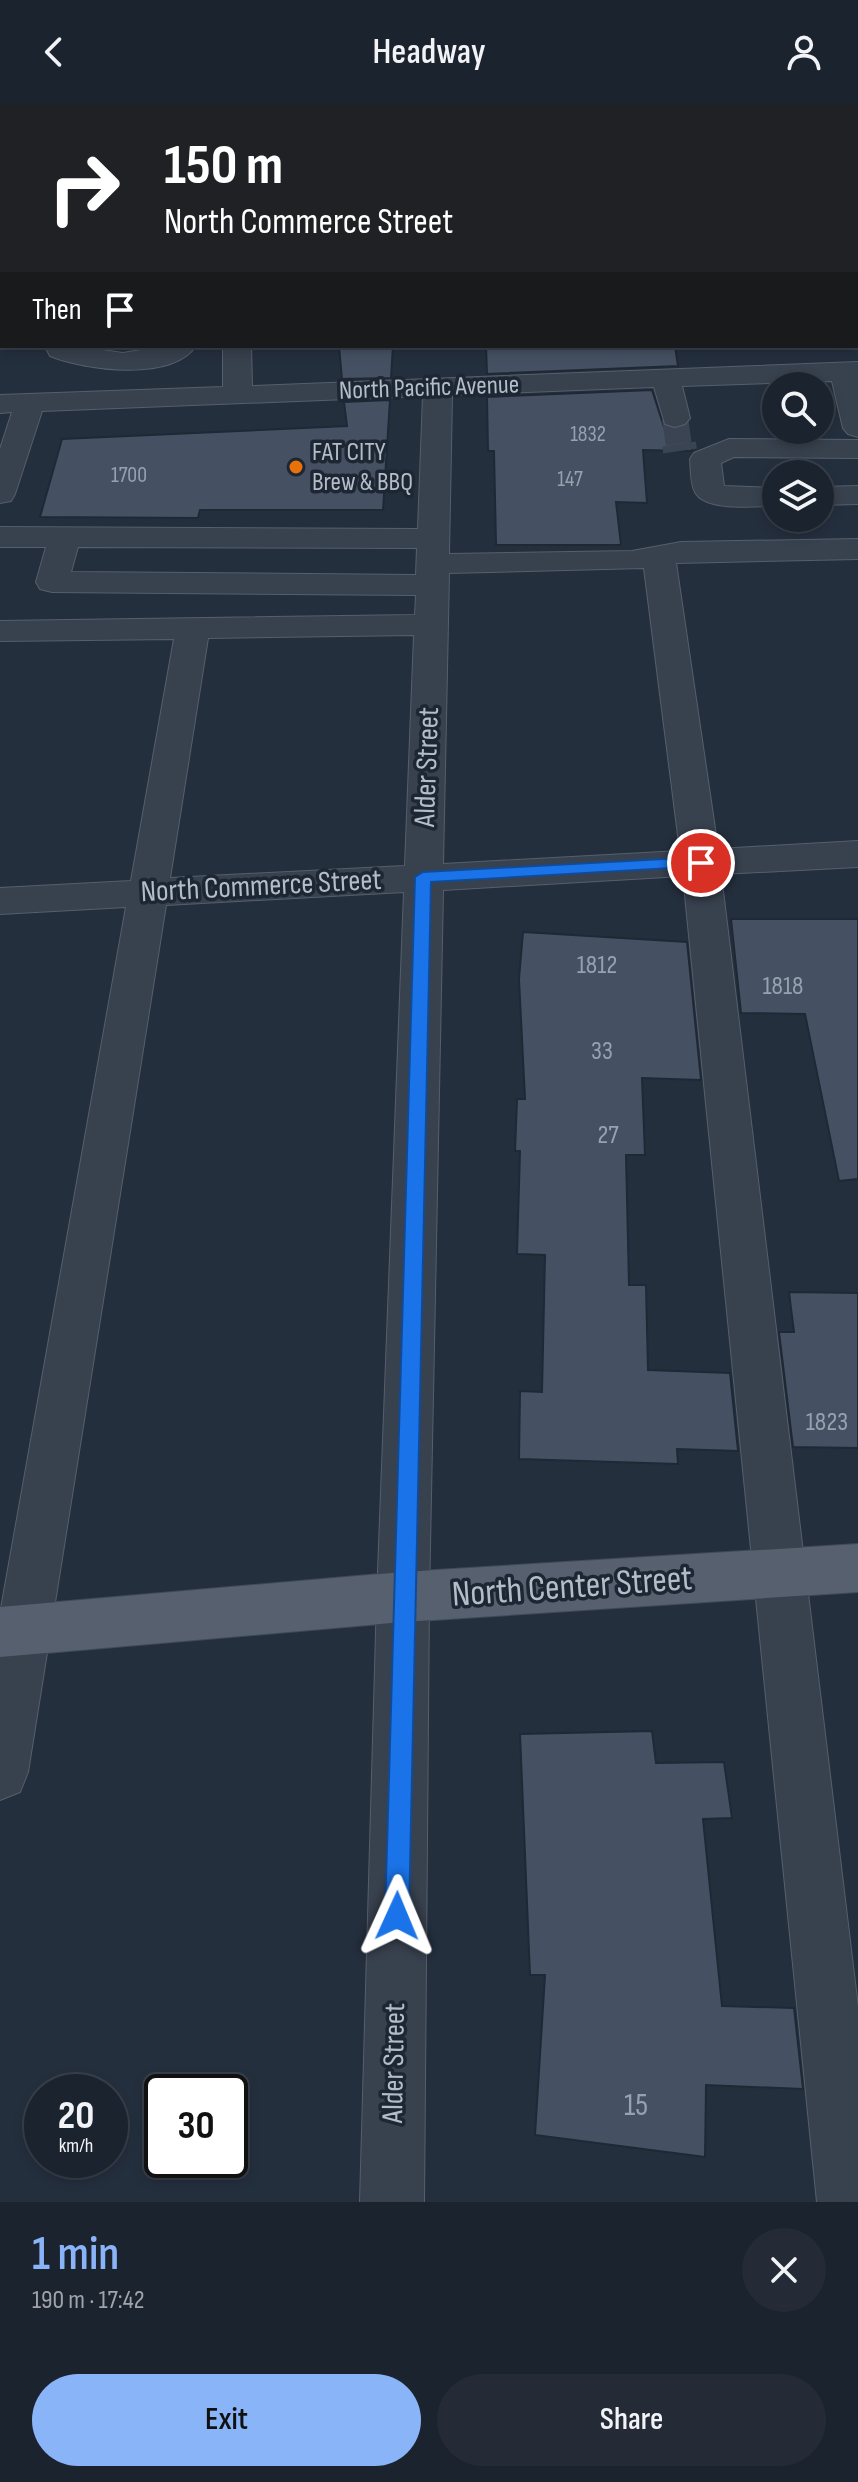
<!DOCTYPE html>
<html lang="en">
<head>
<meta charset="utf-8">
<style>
  body { margin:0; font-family:"Sofia Sans Condensed",sans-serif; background:#242b36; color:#f1f3f6; height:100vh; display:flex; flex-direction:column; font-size:30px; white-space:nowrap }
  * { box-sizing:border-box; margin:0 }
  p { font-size:26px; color:#a0a4aa }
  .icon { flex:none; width:44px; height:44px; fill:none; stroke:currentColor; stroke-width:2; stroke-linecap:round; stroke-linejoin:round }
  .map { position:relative; height:2098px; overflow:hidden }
  .drawer { display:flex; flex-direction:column; background:#1b232e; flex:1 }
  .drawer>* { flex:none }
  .top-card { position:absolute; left:0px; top:0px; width:858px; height:244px; box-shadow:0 4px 12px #0003,0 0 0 2px #39404a; background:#202124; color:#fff; overflow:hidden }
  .fabs { position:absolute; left:762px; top:268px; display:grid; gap:16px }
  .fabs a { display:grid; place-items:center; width:72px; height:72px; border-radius:50%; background:#1b232e; box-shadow:0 4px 12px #0003,0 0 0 2px #39404a; font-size:40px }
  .speed { position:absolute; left:24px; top:1970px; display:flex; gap:16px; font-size:40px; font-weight:700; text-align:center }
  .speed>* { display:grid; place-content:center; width:104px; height:104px; border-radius:50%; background:#1b232e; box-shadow:0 4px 12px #0003,0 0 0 2px #39404a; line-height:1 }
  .speed small { font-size:20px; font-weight:400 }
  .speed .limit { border:4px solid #111; border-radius:12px; background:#fff; color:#111 }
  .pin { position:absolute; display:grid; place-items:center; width:68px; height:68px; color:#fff; margin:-34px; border:4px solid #fff; border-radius:50%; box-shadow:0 2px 8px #0007 }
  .me { position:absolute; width:88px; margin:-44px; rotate:1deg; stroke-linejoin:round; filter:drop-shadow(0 0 6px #0008) }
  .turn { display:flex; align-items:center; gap:28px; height:168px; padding:0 32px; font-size:36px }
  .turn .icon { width:104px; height:104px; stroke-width:2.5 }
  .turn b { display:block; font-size:56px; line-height:68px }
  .then { display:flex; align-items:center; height:76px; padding:0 32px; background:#0003; gap:16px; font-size:30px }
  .round { display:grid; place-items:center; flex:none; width:84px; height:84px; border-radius:42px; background:#242b36 }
  .summary { display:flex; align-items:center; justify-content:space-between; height:136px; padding:0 32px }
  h1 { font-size:48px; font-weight:600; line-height:60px; color:#8ab4f8 }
  .primary-button { display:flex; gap:16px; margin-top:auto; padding:16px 32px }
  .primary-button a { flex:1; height:92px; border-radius:48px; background:#8ab4f8; color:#111; font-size:32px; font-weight:600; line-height:92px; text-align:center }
  .primary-button a+a { background:#242b36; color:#f1f3f6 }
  header { display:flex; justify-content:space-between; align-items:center; height:104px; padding:0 32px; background:#1b232e; font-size:36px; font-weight:600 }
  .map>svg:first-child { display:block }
  .building { fill:#455162; stroke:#1f2835; stroke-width:2 }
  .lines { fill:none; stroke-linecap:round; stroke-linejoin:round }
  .minor-tunnel-far1 { stroke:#3a4453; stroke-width:26; stroke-dasharray:26 13; stroke-linecap:butt }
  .minor-tunnel { stroke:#3a4453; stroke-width:34; stroke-dasharray:34 17; stroke-linecap:butt }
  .minor-casing { stroke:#565f6c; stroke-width:2 }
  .major-casing { stroke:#414a57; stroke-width:2 }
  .minor { fill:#38414e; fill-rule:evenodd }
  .major { fill:#56606e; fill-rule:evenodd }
  .route { fill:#1a73e8; stroke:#114b97; stroke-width:2 }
  .food-dot { fill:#e8710a; stroke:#1d2633; stroke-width:3 }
  .labels { text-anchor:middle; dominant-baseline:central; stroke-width:7; stroke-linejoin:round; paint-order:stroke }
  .far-number-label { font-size:22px; fill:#98a1af }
  .far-street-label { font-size:26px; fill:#b4bcc9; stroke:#1d2633 }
  .far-poi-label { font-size:26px; fill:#b4bcc9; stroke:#1d2633; text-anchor:start }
  .number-label { font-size:26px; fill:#98a1af }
  .street-label { font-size:30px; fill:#b4bcc9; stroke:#1d2633 }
  .near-number-label { font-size:32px; fill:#98a1af }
  .near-street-label { font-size:36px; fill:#b4bcc9; stroke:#1d2633 }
</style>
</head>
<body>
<header><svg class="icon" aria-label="back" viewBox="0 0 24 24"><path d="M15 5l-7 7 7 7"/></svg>Headway<svg class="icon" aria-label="person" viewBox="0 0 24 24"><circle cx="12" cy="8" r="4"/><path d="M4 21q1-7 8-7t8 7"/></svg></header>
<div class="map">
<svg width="858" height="2098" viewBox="0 0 858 2098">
  <rect width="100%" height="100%" fill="#242f3e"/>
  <g class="building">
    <polygon points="339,242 393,242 391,274 342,275"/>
    <polygon points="486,242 675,242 678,262 487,270"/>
    <polygon points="652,286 664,323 676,326 688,321 692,347 643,346 647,399 616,398 621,441 496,441 494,347 488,347 487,293"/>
    <polygon points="390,296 383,406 200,406 198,414 40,413 62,335 347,322 344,298"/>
    <polygon points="731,815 858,815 858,1075 839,1077 805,910 741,909"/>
    <polygon points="523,828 687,838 701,976 642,974 645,1051 626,1051 629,1181 646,1181 648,1266 730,1269 738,1347 677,1345 678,1360 519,1355 520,1287 542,1288 545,1151 517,1150 520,1047 515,1047 517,995 525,995 519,875"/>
    <polygon points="789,1188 858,1189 858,1344 793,1343 779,1228 794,1228"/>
    <polygon points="652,1627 656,1659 724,1658 732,1714 703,1715 722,1902 794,1904 803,1985 706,1981 705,2053 535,2031 545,1871 530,1871 520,1630"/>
  </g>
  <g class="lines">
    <polyline class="minor-tunnel-far1" points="675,314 679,342"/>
    <polyline class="minor-tunnel" points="679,340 680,347"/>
    <g class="minor-casing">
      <g id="minor">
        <rect x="221" y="0" width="24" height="2"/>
        <rect x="856" y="9" width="2" height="17"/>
        <rect x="856" y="85" width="2" height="14"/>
        <path d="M45,242H75L123,249L164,242H196C171,278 85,266 50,252Z"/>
        <path d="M223,242H251L252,282L858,258V333L848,330L843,324L832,277L682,282L690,314L685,320L675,323L665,320L654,283L452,291L449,450L632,447L681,438L858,435V455L676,459L718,745L858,737V763L721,770L858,1903V2098H817L683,772L443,786L429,1493L424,2098H360L377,1493L404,788L166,801L28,1668L20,1688L0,1696V1510L126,803L0,810V784L131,777L174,535L0,537V517L415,511L416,491L52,488L40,485L36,478L46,443H0V423L418,425L423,292L42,307L15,390L11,397L0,399V345L12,308L0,309V291L223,283ZM78,443L417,444L416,471L71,468ZM644,464L680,747L443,760L449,469ZM414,531L405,762L170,774L208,534Z"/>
        <path d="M729,335L858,336V354L734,353L721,359L724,382L776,384V402C756,402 705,408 695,388C690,379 691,365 690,355L694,349Z"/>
        <polygon points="858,382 858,400 820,401 820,383"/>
      </g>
    </g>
    <g class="major-casing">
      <polygon id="major" points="858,1440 858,1488 403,1518 0,1553 0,1503 403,1468"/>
    </g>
    <use href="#minor" class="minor"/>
    <use href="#major" class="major"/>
  </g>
  <polygon class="route" points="701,753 709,759 706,762 431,778 409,1812 406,1820 397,1824 389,1820 385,1812 415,773 423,768"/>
  <circle class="food-dot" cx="296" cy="363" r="8"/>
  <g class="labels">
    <g class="far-number-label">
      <text x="588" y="330">1832</text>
      <text x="129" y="371">1700</text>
      <text x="570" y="375">147</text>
    </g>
    <g class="far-street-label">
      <text transform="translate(429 284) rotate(-2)">North Pacific Avenue</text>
    </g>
    <g class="far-poi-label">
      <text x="312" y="348">FAT CITY<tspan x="312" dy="30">Brew &amp; BBQ</tspan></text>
    </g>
    <g class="number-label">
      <text x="597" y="861">1812</text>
      <text x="783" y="882">1818</text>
      <text x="602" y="947">33</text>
      <text x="608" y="1031">27</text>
      <text x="827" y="1318">1823</text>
    </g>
    <g class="street-label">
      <text transform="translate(427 663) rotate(-88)">Alder Street</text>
      <text transform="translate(261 782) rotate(-3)">North Commerce Street</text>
      <text transform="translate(394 1959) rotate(-89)">Alder Street</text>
    </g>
    <g class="near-number-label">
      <text x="636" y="2001">15</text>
    </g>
    <g class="near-street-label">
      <text transform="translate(572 1483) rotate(-4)">North Center Street</text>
    </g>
  </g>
</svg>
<div class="fabs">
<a><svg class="icon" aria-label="search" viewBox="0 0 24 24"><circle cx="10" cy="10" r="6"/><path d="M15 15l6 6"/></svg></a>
<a><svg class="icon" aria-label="layers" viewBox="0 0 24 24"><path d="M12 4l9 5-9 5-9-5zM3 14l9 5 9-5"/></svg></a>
</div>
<div class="speed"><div>20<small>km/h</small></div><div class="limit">30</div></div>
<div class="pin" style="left:701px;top:759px;background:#d93025"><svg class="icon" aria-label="arrive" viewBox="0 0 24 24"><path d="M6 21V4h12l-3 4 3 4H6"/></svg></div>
<svg class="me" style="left:397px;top:1812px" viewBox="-20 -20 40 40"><path d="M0-17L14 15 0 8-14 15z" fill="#1a73e8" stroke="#fff" stroke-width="4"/></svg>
<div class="top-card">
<div class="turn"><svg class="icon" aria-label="right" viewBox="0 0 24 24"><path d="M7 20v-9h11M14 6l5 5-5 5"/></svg><div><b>150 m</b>North Commerce Street</div></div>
<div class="then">Then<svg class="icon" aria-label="arrive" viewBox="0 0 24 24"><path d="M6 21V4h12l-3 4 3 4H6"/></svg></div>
</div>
</div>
<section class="drawer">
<div class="summary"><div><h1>1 min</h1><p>190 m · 17:42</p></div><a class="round"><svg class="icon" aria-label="close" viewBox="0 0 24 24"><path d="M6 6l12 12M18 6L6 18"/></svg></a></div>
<div class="primary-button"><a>Exit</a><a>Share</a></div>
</section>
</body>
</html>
